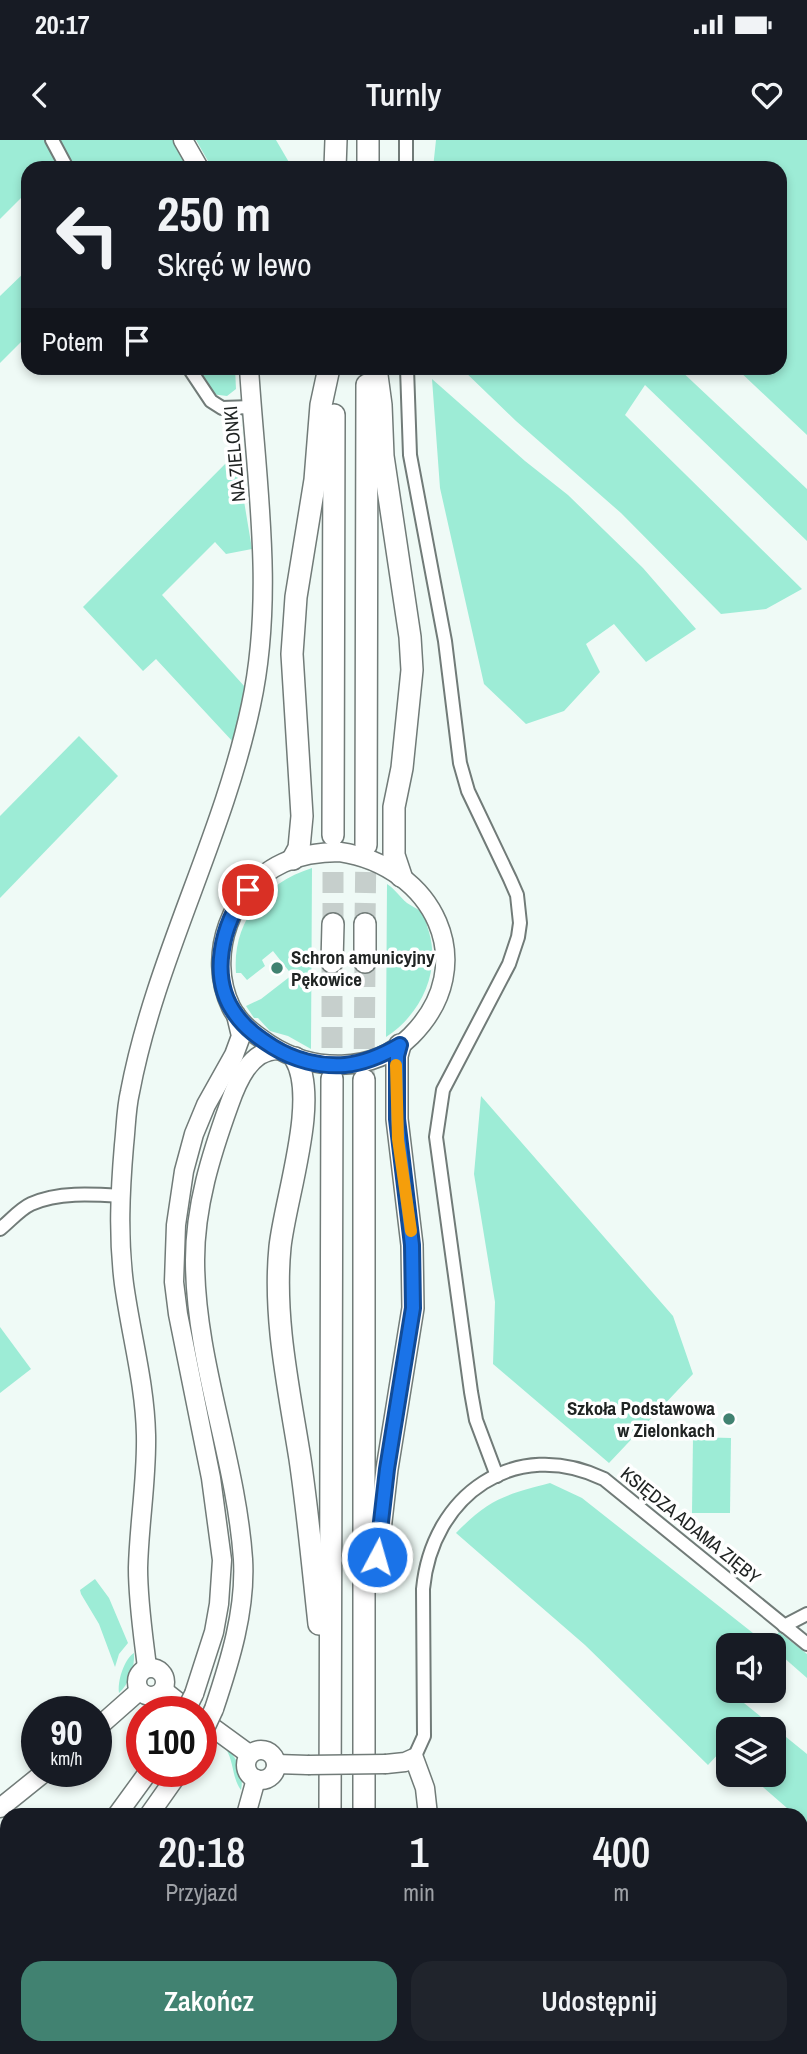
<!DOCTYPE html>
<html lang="pl">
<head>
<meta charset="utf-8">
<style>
  body { margin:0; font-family:"Archivo Narrow",sans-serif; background:#20242c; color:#f1f3f6; height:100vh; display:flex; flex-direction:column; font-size:26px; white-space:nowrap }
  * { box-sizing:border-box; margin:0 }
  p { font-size:23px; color:#9ea1a6 }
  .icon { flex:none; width:38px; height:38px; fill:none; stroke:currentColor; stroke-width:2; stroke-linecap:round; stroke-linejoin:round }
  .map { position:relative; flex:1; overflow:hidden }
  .side { position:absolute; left:0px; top:1668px; width:808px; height:247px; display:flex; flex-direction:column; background:#171b24; border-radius:21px 21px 0 0; box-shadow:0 4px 10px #0003 }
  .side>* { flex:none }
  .guide { position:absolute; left:21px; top:21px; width:766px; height:214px; border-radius:21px; box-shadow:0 4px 10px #0003; background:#171b24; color:#f1f3f6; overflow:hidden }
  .buttons { position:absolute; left:716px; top:1493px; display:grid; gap:14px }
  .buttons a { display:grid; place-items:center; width:70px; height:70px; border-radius:14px; background:#171b24; box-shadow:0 4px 10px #0003; font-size:35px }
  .speed { position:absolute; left:21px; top:1556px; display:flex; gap:14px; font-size:35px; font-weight:700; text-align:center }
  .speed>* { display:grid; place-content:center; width:91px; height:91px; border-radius:50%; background:#171b24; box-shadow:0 4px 10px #0003; line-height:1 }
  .speed small { font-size:18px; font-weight:400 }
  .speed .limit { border:10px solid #d22; background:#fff; color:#111 }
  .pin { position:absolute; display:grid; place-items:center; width:60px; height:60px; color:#fff; margin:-30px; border:4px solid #fff; border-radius:50%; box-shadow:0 2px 7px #0007 }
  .me { position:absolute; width:77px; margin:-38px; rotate:6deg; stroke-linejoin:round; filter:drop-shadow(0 0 5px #0008) }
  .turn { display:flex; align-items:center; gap:24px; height:147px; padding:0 21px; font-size:32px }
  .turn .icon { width:91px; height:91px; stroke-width:2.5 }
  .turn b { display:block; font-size:49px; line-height:60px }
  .then { display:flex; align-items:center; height:66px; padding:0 21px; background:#0003; gap:14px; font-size:26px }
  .eta { display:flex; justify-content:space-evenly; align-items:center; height:119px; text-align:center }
  .eta b { font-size:42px; font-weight:600; line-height:49px }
  .action { display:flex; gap:14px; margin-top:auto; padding:14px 21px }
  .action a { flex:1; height:80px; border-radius:21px; background:#418271; color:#fff; font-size:28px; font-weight:600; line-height:80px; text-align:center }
  .action a+a { background:#20242c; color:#f1f3f6 }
  .status { display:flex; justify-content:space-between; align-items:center; height:49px; padding:0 35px; background:#171b24; direction:ltr }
  .status svg { height:19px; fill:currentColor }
  header { display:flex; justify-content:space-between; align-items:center; height:91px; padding:0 21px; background:#171b24; font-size:32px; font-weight:600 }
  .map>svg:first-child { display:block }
  .green { fill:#9decd6 }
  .water { fill:#6bc0aa }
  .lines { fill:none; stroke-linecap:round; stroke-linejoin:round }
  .highway-tunnel { stroke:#c6cfcc; stroke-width:21; stroke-dasharray:21 10; stroke-linecap:butt }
  .street-casing { stroke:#717b78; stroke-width:16 }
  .secondary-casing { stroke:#717b78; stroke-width:21 }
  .highway-casing { stroke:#717b78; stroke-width:24 }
  .street { stroke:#fff; stroke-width:12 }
  .secondary { stroke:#fff; stroke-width:18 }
  .highway { stroke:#fff; stroke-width:21 }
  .secondary-bridge-casing { stroke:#717b78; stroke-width:21; stroke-linecap:butt }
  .secondary-bridge { stroke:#fff; stroke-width:18 }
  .route-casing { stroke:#114b97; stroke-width:18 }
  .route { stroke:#1a73e8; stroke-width:12 }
  .slow { stroke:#f59e0b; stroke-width:12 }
  .poi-dot { fill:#418271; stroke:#fff; stroke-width:2.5 }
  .labels { text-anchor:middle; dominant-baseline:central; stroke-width:7; stroke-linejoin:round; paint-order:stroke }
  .street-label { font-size:19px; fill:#202423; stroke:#fff }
  .poi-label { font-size:19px; font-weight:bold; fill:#202423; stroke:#fff; text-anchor:start }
</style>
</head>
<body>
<div class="status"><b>20:17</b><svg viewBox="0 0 49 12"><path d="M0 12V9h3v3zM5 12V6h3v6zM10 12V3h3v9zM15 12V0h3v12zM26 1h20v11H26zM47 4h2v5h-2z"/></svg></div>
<header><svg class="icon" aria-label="back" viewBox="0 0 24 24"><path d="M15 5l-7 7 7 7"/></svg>Turnly<svg class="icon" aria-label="heart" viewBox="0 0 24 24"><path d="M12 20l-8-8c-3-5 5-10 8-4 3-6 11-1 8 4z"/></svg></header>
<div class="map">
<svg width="807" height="1914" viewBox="0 0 807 1914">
  <rect width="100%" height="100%" fill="#effaf6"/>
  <g class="green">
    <polygon points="0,0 44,0 58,21 52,28 28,28 28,51 0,79"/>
    <polygon points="56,0 174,0 189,28 72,28"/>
    <polygon points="196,0 276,0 290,24 285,28 212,28"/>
    <polygon points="436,0 807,0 807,295 736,228 780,228 780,28 433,28"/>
    <polygon points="28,129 28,195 0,223 0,156"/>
    <polygon points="193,228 235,228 236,249 227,256 211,254"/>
    <polygon points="461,228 678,228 807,349 807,401 645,245 625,275 802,449 766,469 721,474 621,373 516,281"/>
    <polygon points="432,239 525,321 568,355 643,428 696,489 646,522 614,484 586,504 600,532 564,571 526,584 484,544 440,348"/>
    <polygon points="236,313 252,409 226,414 215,402 162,455 254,557 234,603 156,519 143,531 83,467"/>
    <polygon points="79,596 118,636 0,758 0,676"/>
    <path d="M312,728L311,909L288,896L270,891L258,878H254L246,866L261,859L292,835L273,811L262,820L265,826L247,840L241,833H236C232,782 264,743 312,728Z"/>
    <path d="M387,744C395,749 400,757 407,763C411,766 417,768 421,772C425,776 427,786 429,792C441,833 420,875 386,897Z"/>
    <polygon points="481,956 673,1176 693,1234 609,1323 493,1224 495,1162 474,1034"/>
    <polygon points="0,1187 31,1229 0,1253"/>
    <polygon points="693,1297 731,1298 730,1373 692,1373"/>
    <path d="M550,1343L582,1358L767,1504L779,1492L807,1514V1538L774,1509V1505H728V1550L807,1614V1685L802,1680V1675H795L749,1635L774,1634V1589H728V1617L721,1611L708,1625L585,1505L456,1393C490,1358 505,1355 550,1343Z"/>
    <polygon points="95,1439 109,1458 128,1503 119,1514 115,1527 99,1484 81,1454 80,1450"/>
    <path d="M134,1513C135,1527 129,1544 119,1553C117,1542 124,1519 134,1513Z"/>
    <path d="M226,1609C239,1618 244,1635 241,1650C232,1638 234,1622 226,1609Z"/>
  </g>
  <polygon class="water" points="241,1908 301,1908 301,1914 242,1914"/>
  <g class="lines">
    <g class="highway-tunnel">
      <polyline points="333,784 333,695"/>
      <polyline points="365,784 366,705"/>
      <polyline points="332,939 332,822"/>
      <polyline points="364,940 365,822"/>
    </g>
    <g class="street-casing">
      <g id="street">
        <polyline points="52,0 67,28"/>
        <polyline points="406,0 406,28"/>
        <polyline points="189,228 211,261 222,268 252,267"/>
        <polyline points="407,228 410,315 445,501 460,623 468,651 510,739 517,755 520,783 518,797 509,824 443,950 436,997 471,1252 476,1280 497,1336"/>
        <path d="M0,1089C10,1081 20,1069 31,1064C58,1052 91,1054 120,1056"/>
        <polyline points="784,1486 807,1474"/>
        <path d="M414,1618L424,1596L423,1449C432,1355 515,1296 604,1339L807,1504"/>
        <polyline points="802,1752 807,1746"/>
        <polyline points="802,1907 807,1909"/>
        <polyline points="201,1908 202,1914"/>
        <polyline points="691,1914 694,1908"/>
      </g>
    </g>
    <g class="secondary-casing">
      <g id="secondary">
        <polyline points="183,0 199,28"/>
        <path d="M340,712C433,726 483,824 411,896C373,934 312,932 269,904C254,894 239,883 231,867C206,815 231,747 283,723C302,714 320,712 340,712Z"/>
        <path d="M147,1527C143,1494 138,1462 138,1428C139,1384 147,1339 146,1295C145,1244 131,1195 124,1144C118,1097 120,1052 124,1005C126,987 126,969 130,952C155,819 223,698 251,565C275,454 256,340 249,228"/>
        <circle cx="151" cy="1542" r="14"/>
        <polyline points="163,1550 191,1572"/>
        <polyline points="194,1554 214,1492 219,1464 222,1420 211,1338 178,1174 174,1142 176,1085 184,1031 194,994 206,965 234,915 241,896 236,875"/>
        <path d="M214,1569C230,1521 246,1470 243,1419C236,1318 195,1221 195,1120C195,1066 211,1015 229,965C237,942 250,910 278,910"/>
        <polyline points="201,1579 249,1614"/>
        <polyline points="96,1589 139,1551"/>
        <circle cx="261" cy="1625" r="15"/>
        <polyline points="276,1624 308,1625"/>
        <polyline points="386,1624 405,1622 414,1618 425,1648 428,1675"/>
        <polyline points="0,1668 46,1631"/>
        <polyline points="117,1675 149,1631"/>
        <polyline points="149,1675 180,1631"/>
        <polyline points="246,1675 256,1639"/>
        <polyline points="0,1731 7,1742"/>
        <polyline points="0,1827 7,1818"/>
        <polyline points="0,1866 7,1857"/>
        <polyline points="430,1908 430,1914"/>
      </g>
    </g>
    <g class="highway-casing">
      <g id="highway">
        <polyline points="335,28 336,0"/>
        <polyline points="368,28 368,0"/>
        <polyline points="376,228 381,265 383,316 410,497 412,530 402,628 394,667 394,715 401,736"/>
        <polyline points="333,695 334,275"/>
        <polyline points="366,705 367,245"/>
        <polyline points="293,719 299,708 302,676 292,514 294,486 296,457 315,340 321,265 329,228"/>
        <polyline points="332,822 333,784"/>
        <polyline points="365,822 365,784"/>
        <path d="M295,918C320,958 285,1059 280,1107C273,1178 289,1249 300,1319C308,1374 313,1429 319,1484"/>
        <polyline points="375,1434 387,1329 413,1168 412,1105 397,979 397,916 400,905"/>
        <polyline points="330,1675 332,939"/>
        <polyline points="364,1675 364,940"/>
        <polyline points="340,1908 341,1914"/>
        <polyline points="373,1908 374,1914"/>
      </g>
    </g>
    <use href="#street" class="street"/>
    <use href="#secondary" class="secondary"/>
    <use href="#highway" class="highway"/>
    <g class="secondary-bridge-casing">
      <g id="secondary-bridge">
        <polyline points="185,1572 194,1554"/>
        <polyline points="201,1597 214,1569"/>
        <polyline points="308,1625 386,1624"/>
      </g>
    </g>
    <use href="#secondary-bridge" class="secondary-bridge"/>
  </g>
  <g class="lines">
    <g class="route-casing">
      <path id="route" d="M248,750C222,783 208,838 236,875C246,889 259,898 273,907C294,920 320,927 345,925C365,923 383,915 400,905L397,916V979L412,1105L413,1168L387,1329L377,1417"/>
    </g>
    <use href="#route" class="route"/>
    <polyline class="slow" points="396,925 398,999 411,1091"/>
  </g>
  <g class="poi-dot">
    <circle cx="277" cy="828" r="7"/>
    <circle cx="729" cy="1279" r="7"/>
  </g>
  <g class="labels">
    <g class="street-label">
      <text transform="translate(234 314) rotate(-95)">NA ZIELONKI</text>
      <text transform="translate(691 1385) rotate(39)">KSIĘDZA ADAMA ZIĘBY</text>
    </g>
    <g class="poi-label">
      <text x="291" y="817">Schron amunicyjny<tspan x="291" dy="22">Pękowice</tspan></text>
      <text x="715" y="1268" text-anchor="end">Szkoła Podstawowa<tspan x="715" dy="22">w Zielonkach</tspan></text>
    </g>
  </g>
</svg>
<div class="buttons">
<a><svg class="icon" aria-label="sound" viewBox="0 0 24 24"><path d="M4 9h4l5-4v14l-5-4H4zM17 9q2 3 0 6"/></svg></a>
<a><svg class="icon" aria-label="layers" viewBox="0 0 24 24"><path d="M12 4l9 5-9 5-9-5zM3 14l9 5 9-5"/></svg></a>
</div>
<div class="speed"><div>90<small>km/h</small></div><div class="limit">100</div></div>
<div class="pin" style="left:248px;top:750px;background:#d93025"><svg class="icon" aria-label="arrive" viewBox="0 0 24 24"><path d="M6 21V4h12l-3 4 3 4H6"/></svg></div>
<svg class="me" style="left:377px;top:1417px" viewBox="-20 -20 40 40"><circle r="17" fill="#1a73e8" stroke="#fff" stroke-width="3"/><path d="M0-11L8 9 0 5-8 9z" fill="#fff"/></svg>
<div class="guide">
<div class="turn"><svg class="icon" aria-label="left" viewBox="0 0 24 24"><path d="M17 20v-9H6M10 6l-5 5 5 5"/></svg><div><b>250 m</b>Skręć w lewo</div></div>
<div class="then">Potem<svg class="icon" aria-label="arrive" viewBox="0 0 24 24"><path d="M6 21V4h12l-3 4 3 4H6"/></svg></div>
</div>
<section class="side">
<div class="eta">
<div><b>20:18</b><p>Przyjazd</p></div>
<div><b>1</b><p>min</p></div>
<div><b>400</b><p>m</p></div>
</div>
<div class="action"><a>Zakończ</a><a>Udostępnij</a></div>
</section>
</div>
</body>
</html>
